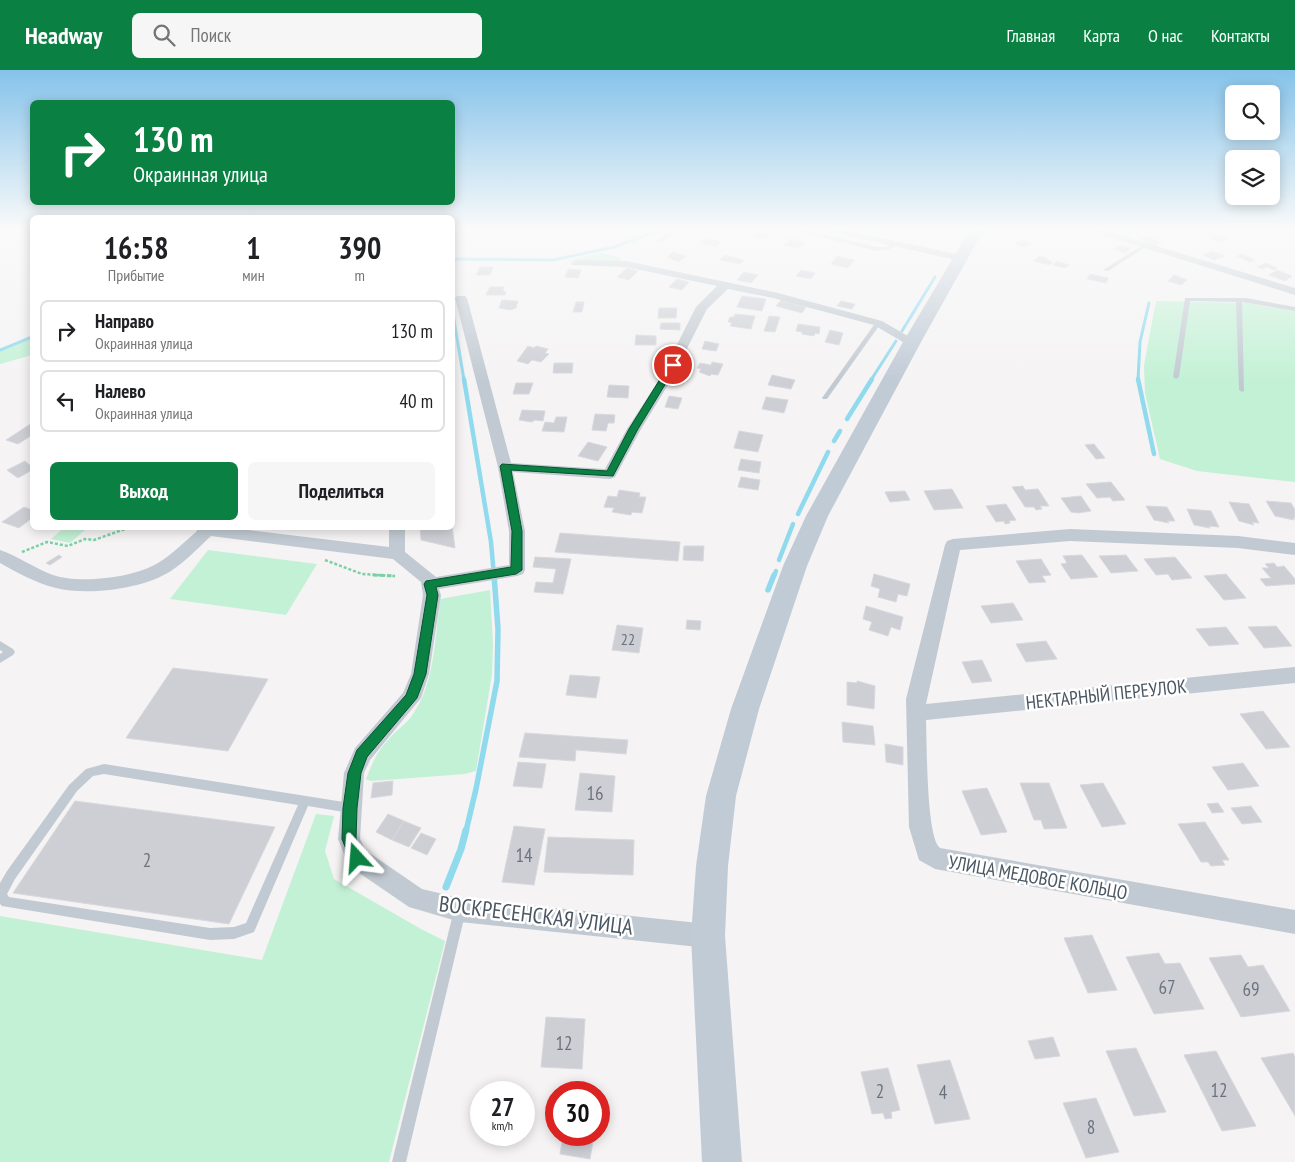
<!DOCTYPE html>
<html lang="ru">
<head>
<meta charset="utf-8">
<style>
  body { margin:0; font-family:"PT Sans Narrow",sans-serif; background:#f6f6f6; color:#202124; height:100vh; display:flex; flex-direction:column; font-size:19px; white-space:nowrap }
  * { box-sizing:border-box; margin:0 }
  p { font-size:16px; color:#757577 }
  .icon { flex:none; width:28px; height:28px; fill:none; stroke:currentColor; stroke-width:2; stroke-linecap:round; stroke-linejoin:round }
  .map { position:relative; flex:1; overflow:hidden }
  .details { position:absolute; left:30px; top:145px; width:425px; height:315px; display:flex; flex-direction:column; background:#fff; border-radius:8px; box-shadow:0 2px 12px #0003 }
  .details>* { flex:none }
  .top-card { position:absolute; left:30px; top:30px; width:425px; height:105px; border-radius:8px; box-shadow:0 2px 12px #0003; background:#0b8043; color:#fff; overflow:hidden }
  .fabs { position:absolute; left:1225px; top:15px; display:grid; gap:10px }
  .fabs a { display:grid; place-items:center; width:55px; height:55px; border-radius:8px; background:#fff; box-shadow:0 2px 12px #0003; font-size:25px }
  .speed { position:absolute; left:470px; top:1011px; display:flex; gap:10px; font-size:25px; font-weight:700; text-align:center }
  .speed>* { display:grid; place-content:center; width:65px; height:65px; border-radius:50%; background:#fff; box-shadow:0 2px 12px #0003; line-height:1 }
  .speed small { font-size:12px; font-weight:400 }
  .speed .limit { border:8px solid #d22; background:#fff; color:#111 }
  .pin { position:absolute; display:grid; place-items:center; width:42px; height:42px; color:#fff; margin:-21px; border:2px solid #fff; border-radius:50%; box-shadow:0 1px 5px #0007 }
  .me { position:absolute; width:55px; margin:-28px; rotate:341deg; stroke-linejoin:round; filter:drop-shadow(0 0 4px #0008) }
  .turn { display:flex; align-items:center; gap:18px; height:105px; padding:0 20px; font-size:22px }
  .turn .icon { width:65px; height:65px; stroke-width:2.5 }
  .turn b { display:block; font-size:35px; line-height:42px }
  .eta { display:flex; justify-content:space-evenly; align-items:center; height:85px; text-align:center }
  .eta b { font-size:30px; font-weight:700; line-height:35px }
  .cta { display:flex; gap:10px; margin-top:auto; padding:10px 20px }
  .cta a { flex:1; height:58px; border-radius:8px; background:#0b8043; color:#fff; font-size:20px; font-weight:700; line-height:58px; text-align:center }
  .cta a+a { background:#f6f6f6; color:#202124 }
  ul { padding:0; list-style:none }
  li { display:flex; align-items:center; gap:15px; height:62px; margin:0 10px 8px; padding:0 10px; border:2px solid #e0e0e0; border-radius:8px }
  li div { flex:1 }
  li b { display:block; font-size:19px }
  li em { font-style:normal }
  header { display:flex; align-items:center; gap:30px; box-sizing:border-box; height:70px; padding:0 25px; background:#0b8043; color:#fff }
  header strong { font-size:24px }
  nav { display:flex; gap:28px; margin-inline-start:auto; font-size:18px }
  .search { width:350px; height:45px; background:#f6f6f6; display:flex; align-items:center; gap:12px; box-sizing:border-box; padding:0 18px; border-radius:8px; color:#757577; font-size:19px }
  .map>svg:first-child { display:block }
  .green { fill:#c3f1d5 }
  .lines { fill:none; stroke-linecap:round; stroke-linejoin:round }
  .stream-far3 { stroke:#90daee; stroke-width:3 }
  .stream-far2 { stroke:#90daee; stroke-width:4.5 }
  .stream-far1 { stroke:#90daee; stroke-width:5.5 }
  .stream { stroke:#90daee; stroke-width:7 }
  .building { fill:#cdcfd5; stroke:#d7d9de }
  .path-far1 { stroke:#7ad0a6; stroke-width:2.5; stroke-dasharray:3 2; stroke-linecap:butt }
  .path { stroke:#7ad0a6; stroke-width:3; stroke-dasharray:4.5 2.5; stroke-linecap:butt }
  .lane { fill:#c1cad2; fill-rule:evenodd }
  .street { fill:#c1cad2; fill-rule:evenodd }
  .secondary { fill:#c1cbd6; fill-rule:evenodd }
  .route { fill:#0b8043; stroke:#07532c }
  .labels { text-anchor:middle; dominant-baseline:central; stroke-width:5; stroke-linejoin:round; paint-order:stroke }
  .number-label { font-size:16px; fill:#6b747e }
  .street-label { font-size:19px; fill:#4a5661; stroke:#fff }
  .near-number-label { font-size:19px; fill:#6b747e }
  .near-street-label { font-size:22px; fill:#4a5661; stroke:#fff }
</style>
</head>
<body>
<header>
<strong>Headway</strong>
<div class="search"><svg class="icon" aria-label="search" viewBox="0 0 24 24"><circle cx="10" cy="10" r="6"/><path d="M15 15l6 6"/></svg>Поиск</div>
<nav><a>Главная</a><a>Карта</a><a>О нас</a><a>Контакты</a></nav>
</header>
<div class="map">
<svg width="1295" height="1092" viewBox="0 0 1295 1092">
  <rect width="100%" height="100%" fill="#f5f3f3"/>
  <g class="green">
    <polygon points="601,183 623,188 618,192 566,191"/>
    <polygon points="1156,231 1247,233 1295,241 1295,412 1197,401 1160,389 1145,323 1144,295"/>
    <polygon points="32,269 32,285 0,294 0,281"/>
    <polygon points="64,458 87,458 70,473 51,469"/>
    <polygon points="208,480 317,494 286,545 170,529"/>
    <path d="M490,520L493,573L492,604L476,701L465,704L371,711L366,709C372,694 377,681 389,669C395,661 405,655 411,647C435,615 435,567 440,529Z"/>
    <polygon points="316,744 334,746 325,781 334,809 421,859 445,871 389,1092 0,1092 0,846 262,890"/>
  </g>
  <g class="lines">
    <g class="stream-far3">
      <polyline points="452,189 553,190 614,177 662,159"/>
      <polyline points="452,238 464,310"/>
      <polyline points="902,261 935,207"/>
      <polyline points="0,280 32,267"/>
      <polyline points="871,310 896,271"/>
      <polyline points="1138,310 1140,272 1149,233"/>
    </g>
    <g class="stream-far2">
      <polyline points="464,309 491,472 494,506"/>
      <polyline points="1138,309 1154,384"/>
      <polyline points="847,349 872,309"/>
      <polyline points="834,371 840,361"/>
      <polyline points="798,444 828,382"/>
      <polyline points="779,490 793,454"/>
      <polyline points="774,506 776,501"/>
    </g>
    <g class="stream-far1">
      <polyline points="768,520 774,505"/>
      <polyline points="466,761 476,719 497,611 498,559 494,505"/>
    </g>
    <polyline class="stream" points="446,817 461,779 466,760"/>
  </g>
  <g class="building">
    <polygon points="759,160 771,163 765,169 752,167"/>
    <polygon points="1218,164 1229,169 1219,172 1208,167"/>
    <polygon points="1147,167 1158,170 1156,171 1161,173 1155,175 1140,169"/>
    <polygon points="706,168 721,172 716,176 701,173"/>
    <polygon points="791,168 805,172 799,178 784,175"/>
    <polygon points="1023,170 1032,174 1023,177 1014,173"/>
    <polygon points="1121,175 1131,178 1125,183 1114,179"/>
    <polygon points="1213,181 1225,186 1214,190 1203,185"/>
    <polygon points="673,182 686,186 679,192 667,187"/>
    <polygon points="1242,184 1255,190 1250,192 1237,186"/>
    <polygon points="725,185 744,190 740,194 720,190"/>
    <polygon points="837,186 854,190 848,198 831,194"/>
    <polygon points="1040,186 1048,189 1046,190 1053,192 1050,195 1033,191"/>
    <polygon points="1057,191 1069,195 1065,198 1053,195"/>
    <polygon points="1266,193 1270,195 1277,198 1274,200 1267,197 1263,199 1257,197"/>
    <polygon points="480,197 493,197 490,205 476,205"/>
    <polygon points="627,198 638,201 629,210 617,207"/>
    <polygon points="568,199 581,200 578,208 565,207"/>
    <polygon points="801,200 815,203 811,209 796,206"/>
    <polygon points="1277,200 1292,206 1285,211 1269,205"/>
    <polygon points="744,202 758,205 751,213 737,210"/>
    <polygon points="1090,204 1108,208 1106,213 1087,209"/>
    <polygon points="1174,205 1187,210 1181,215 1168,211"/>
    <polygon points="677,209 689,212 682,220 669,217"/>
    <polygon points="490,217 504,217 503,221 506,222 505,225 486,225"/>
    <polygon points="742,226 766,229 762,241 737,237"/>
    <polygon points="502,230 518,231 516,238 510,240 499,238"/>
    <polygon points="781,230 806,237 802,243 776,236"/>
    <polygon points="841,231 855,234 852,239 837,236"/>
    <polygon points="576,232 584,232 582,242 573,242"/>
    <polygon points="659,238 677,238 676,248 658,248"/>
    <polygon points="735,244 755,246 751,259 730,256 732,253 728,252 730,247 734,247"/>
    <polygon points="769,246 780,247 775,262 764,261"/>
    <polygon points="661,253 680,253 680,260 660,259"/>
    <polygon points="798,254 820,257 819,264 815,263 814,266 802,264 802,262 796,261"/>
    <polygon points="830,260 843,263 839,275 825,272"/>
    <polygon points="636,265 656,266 656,275 635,275"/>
    <polygon points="705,271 719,274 716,281 702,279"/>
    <polygon points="528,276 534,278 536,276 548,279 545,283 549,284 541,292 532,290 528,294 517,291"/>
    <polygon points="712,292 723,294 718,305 711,304 710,306 699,302 701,299 697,298 700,293 711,295"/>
    <polygon points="554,293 573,293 572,303 553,303"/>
    <polygon points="772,305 795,310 791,319 768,315"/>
    <polygon points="516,313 533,313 529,324 513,324"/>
    <polygon points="609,315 629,316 628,328 607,327"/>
    <polygon points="669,326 682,328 678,339 665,337"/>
    <polygon points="766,327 788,330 784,343 762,339"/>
    <polygon points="522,340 545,341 543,351 535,350 532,352 519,350"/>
    <polygon points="595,344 615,345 614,353 608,353 606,361 592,360"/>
    <polygon points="556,347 567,347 564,362 542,361 545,352 554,353"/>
    <polygon points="32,353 32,365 18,374 6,370"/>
    <polygon points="739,361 763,365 758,382 734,378"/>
    <polygon points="588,372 607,377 598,391 578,386"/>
    <polygon points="1094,374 1105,388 1096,389 1085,375"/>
    <polygon points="741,389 761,392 759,403 738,400"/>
    <polygon points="25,391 32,397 32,400 18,408 7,400"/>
    <polygon points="741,407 760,410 758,420 738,417"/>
    <polygon points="1111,412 1125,430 1113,431 1110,427 1097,428 1086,414"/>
    <polygon points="1023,416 1025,420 1038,419 1049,436 1040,436 1042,439 1036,440 1034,437 1025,437 1012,417"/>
    <polygon points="952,419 963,438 934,440 924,421"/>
    <polygon points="619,420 640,423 639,427 646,427 642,443 632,442 631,445 612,442 614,438 604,437 608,426 617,427"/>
    <polygon points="905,421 910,430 890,432 885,422"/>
    <polygon points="1081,426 1091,441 1078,443 1071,442 1061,428"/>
    <polygon points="1266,431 1291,433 1295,440 1295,448 1293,448 1294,450 1275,446"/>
    <polygon points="1229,432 1249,434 1259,453 1252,452 1254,455 1239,451"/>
    <polygon points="1006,434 1016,450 1009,451 1010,453 1005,454 1004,451 996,452 986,436"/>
    <polygon points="1146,436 1167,437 1175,451 1167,451 1169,453 1154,450"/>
    <polygon points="24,437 32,440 32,448 19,458 2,452"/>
    <polygon points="1187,439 1211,441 1219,457 1209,456 1210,458 1194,455"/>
    <polygon points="452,456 455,478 421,470 420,458"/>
    <polygon points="560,463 680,472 678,491 555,482"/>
    <polygon points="684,476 704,476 703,491 683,490"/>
    <polygon points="59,485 62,487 50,495 46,493"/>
    <polygon points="1082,485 1098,507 1071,509 1061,494 1067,493 1063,486"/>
    <polygon points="1126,485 1138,501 1111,503 1099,486"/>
    <polygon points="535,487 571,489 563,524 534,522 536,512 553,513 556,499 533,497"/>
    <polygon points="1175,487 1192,508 1172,510 1168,504 1156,505 1144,489"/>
    <polygon points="1041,489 1051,505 1042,506 1046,512 1029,513 1016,491"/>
    <polygon points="1274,493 1277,497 1284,496 1295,509 1295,514 1266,516 1260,509 1271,508 1262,498 1269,498 1265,494"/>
    <polygon points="874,504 910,514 907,526 898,524 896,532 878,527 880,519 871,516"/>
    <polygon points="1226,504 1246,528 1224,530 1204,506"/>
    <polygon points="1013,533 1023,550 991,553 981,536"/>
    <polygon points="866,536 903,547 900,560 891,557 888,566 869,560 872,552 863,549"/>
    <polygon points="687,550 701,551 700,560 686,559"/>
    <polygon points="617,555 643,558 639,583 612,580"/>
    <polygon points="1276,556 1292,576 1264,578 1248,557"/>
    <polygon points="1226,557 1239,574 1209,576 1196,559"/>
    <polygon points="1046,571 1057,589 1026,592 1016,574"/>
    <polygon points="982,590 992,611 972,613 962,592"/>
    <polygon points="173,598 268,609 228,681 126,668"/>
    <polygon points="570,605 600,607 596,628 566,625"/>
    <polygon points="857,611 875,616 874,639 847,635 847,612 857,613"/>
    <polygon points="1263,641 1290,677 1266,679 1240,644"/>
    <polygon points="842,652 873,656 875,675 843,672"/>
    <polygon points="525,663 628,670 626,684 576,680 575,691 519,687"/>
    <polygon points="885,674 903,677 903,695 886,692"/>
    <polygon points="518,692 546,694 542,718 513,716"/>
    <polygon points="1243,693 1259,716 1228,720 1212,697"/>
    <polygon points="580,703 615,706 612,742 575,740"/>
    <polygon points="393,711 392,725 371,728 373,713"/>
    <polygon points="1020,713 1049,713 1067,758 1044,759 1041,750 1034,750"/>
    <polygon points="1103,713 1126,754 1102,757 1080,715"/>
    <polygon points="987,718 1007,762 981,765 962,721"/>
    <polygon points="75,731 275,757 229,854 13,823"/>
    <polygon points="1218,733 1224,742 1212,743 1207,734"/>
    <polygon points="1251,736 1262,752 1242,754 1231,738"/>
    <polygon points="388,744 404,751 392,770 376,762"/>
    <polygon points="404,751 421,758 409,777 392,770"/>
    <polygon points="1205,752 1229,790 1222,790 1225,795 1211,796 1208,792 1201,792 1178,754"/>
    <polygon points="514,756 545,759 534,815 502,812"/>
    <polygon points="421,763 436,769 427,785 411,778"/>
    <polygon points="548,767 634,770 633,805 544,802"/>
    <polygon points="1092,865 1117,920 1088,923 1064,868"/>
    <polygon points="1159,883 1165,894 1180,893 1204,939 1154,944 1126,887"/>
    <polygon points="1241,885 1248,897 1263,895 1290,941 1241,947 1209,888"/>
    <polygon points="546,947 585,949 582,999 541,997"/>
    <polygon points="1053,967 1060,986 1035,989 1028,971"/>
    <polygon points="1136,978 1166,1042 1134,1046 1106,981"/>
    <polygon points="1216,981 1256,1056 1222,1061 1184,985"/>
    <polygon points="1293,983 1295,987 1295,1046 1261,988"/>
    <polygon points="950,990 970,1049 935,1054 917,995"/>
    <polygon points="888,998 900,1040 891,1042 892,1048 885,1049 883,1043 872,1044 861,1002"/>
    <polygon points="1096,1028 1119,1082 1086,1088 1063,1033"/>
    <polygon points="563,1065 594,1065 590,1089 560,1084"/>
  </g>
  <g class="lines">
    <g class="path-far1">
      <polyline points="116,458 124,459"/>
      <polyline points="22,482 47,472 68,476 85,469 94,470 128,458"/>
      <polyline points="325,490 362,504 394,506"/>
    </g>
    <polyline class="path" points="373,505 395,506"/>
    <g class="lane">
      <polygon points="675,159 681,159 661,172 656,171"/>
      <polygon points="789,159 799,159 877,177 887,177 894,173 897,175 890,179 877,181"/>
      <polygon points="1141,176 1146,177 1108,201 1103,200"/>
      <polygon points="1185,228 1246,228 1295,237 1295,241 1242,232 1244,321 1242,322 1239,320 1236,232 1190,231 1179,307 1176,309 1173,307"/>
      <polygon points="876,252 881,253 827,329 823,329 822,328"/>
      <polygon points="0,571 13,579 15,582 13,585 0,593 0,584 3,582 0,580"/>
      <path d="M104,694L350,733L354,734L355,738L354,742L350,743L308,736L254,862L234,869L210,870L2,836L0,834V813L7,801L69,715L86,699ZM104,704L298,735L246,853L234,857L210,858L9,827L7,824L15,809L77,721L93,706Z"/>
      <polygon points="460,834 464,836 466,840 406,1092 392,1092 454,840 456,836"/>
    </g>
    <g class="street">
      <polygon points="818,159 839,159 961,185 966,188 961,191"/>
      <polygon points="1084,159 1101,159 1295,218 1295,225"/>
      <path d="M576,190L626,191L774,222L882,251L918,272L916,275H908L874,255L773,228L728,219L707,239L671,310L641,359L615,407L610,409L513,402L525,461V500L523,504L517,506L439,519L441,525L429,604L421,628L370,690L364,703L360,769L365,780L422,819L460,828L708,854L716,858L720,866L716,874L708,878L460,852L409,837L349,796L338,769L344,703L355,678L403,623L411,604L423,525L421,512L393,489L211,466C198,478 186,491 171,501C143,519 88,526 56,518C36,513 18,503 0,493V480C18,486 34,498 53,505C79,514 134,508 158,493C173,484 184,472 197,461L195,458H232L389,477V458H405V482L436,507L509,495V461L498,397L455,228L457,226H465L467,228L511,393L605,399L627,359L659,310L696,237L717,216L626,197L572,195L571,193Z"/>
      <path d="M1070,459L1238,466L1295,473V485L1238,478L1070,471L960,480L926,634L1295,597V613L926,650C927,671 926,768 940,778L1295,840V864L935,799L919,790L909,757L906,629L945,475L947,471L953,469Z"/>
    </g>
    <polygon class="secondary" points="973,159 989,159 978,170 921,272 828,446 807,496 759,639 736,726 728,796 725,866 742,1092 702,1092 691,866 696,796 706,726 731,639 783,496 806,446 903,272 965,168"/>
  </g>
  <linearGradient id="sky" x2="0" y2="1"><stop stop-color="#85c3ea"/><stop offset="0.51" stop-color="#fafafa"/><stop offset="1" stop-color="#fafafa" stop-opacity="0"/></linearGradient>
  <rect width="1295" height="312" fill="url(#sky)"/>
  <polygon class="route" points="670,293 677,295 638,359 613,406 511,400 522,461 522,500 516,504 436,517 438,525 426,604 417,628 367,687 361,703 357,738 356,769 364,788 362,794 357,796 352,794 342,769 343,738 348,703 357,680 406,625 414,604 427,525 424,514 426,511 511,497 512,461 500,396 502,394 607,401 629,359"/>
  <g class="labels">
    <g class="number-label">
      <text x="628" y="569">22</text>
    </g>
    <g class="street-label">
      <text transform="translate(1106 624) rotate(-6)">НЕКТАРНЫЙ ПЕРЕУЛОК</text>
      <text transform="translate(1038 807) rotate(10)">УЛИЦА МЕДОВОЕ КОЛЬЦО</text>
    </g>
    <g class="near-number-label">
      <text x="595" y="723">16</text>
      <text x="524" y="785">14</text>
      <text x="147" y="790">2</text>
      <text x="1167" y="917">67</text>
      <text x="1251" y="919">69</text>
      <text x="564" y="973">12</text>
      <text x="1219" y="1020">12</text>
      <text x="880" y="1021">2</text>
      <text x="943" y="1022">4</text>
      <text x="1091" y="1057">8</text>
    </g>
    <g class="near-street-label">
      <text transform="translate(536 845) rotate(7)">ВОСКРЕСЕНСКАЯ УЛИЦА</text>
    </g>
  </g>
</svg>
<div class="fabs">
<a><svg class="icon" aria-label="search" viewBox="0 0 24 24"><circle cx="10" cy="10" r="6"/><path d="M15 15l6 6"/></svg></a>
<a><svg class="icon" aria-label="layers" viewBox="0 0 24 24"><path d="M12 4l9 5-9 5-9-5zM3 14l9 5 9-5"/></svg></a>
</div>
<div class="speed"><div>27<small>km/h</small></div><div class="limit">30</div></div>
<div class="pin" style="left:673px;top:295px;background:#d93025"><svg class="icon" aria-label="arrive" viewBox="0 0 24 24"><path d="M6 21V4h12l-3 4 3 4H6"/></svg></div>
<svg class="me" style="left:357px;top:788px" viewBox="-20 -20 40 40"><path d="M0-17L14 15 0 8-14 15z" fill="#0b8043" stroke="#fff" stroke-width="4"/></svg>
<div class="top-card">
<div class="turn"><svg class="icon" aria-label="right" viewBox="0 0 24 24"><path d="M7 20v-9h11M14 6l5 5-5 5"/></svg><div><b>130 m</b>Окраинная улица</div></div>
</div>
<section class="details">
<div class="eta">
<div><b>16:58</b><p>Прибытие</p></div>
<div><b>1</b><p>мин</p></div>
<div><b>390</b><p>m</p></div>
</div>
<ul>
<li><svg class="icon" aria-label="right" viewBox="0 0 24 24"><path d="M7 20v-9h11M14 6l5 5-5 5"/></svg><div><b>Направо</b><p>Окраинная улица</p></div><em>130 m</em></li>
<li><svg class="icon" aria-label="left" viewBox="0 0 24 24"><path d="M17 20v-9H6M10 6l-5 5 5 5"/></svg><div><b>Налево</b><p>Окраинная улица</p></div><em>40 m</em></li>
</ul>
<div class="cta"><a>Выход</a><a>Поделиться</a></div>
</section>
</div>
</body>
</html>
